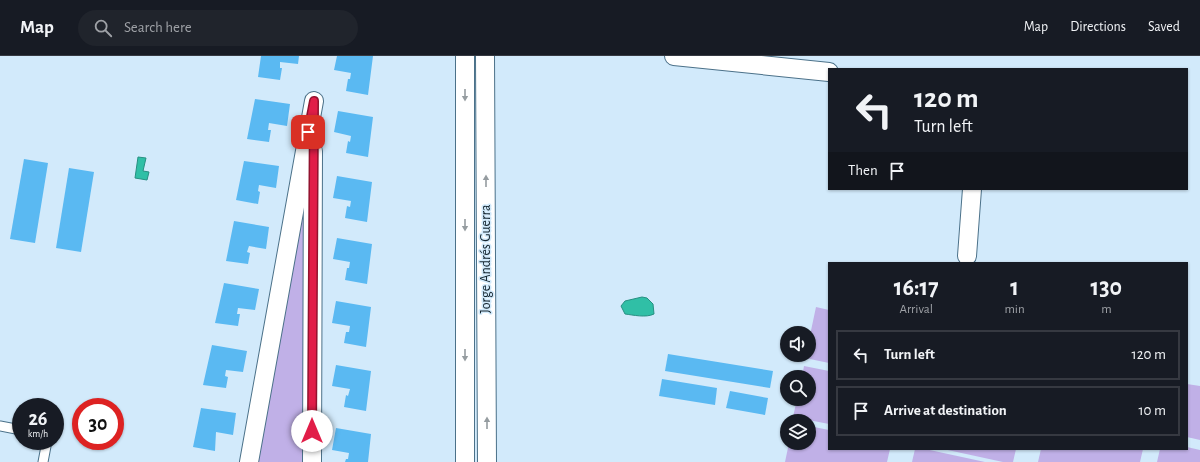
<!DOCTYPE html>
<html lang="en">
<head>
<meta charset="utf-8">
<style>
  body { margin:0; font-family:"Alegreya Sans",sans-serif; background:#20242c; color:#f1f3f6; height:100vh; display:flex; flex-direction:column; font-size:15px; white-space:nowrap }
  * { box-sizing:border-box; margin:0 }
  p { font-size:13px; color:#9ea1a6 }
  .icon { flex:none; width:22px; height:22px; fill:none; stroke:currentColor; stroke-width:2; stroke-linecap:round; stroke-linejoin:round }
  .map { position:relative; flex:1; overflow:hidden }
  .side { position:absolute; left:828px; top:206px; width:360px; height:188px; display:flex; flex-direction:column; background:#171b24; border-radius:0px; box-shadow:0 1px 3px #0004 }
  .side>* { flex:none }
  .top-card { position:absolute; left:828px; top:12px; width:360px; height:122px; border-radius:0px; box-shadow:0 1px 3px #0004; background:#171b24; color:#f1f3f6; overflow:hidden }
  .fabs { position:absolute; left:780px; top:270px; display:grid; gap:8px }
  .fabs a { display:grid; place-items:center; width:36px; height:36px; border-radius:50%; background:#171b24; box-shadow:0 1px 3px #0004; font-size:20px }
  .speed { position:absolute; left:12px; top:342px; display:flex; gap:8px; font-size:20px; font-weight:700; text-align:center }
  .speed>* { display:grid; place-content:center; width:52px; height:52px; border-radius:50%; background:#171b24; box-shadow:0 1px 3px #0004; line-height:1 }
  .speed small { font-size:10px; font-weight:400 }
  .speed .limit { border:6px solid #d22; background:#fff; color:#111 }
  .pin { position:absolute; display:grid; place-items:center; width:34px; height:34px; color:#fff; margin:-17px; border-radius:8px; box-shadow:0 2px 6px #0006 }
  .me { position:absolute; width:44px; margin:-22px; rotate:0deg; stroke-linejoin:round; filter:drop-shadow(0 0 3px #0008) }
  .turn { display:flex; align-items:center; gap:14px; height:84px; padding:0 20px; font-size:18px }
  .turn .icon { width:52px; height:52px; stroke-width:2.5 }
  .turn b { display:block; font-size:28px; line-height:34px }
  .then { display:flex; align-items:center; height:38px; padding:0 20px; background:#0003; gap:8px; font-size:15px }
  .eta { display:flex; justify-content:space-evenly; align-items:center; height:68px; text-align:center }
  .eta b { font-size:24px; font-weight:700; line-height:28px }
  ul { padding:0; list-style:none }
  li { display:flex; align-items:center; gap:12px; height:50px; margin:0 8px 6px; padding:0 12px; border:2px solid #363941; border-radius:0px }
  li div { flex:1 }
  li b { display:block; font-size:15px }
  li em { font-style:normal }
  header { display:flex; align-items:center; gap:24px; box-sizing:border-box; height:56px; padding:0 20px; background:#171b24; border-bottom:1px solid #363941 }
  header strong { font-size:19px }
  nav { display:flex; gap:22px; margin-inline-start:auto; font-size:14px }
  .search { width:280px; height:36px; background:#20242c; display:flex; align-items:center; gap:10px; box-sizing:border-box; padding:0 14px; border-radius:22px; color:#9ea1a6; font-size:15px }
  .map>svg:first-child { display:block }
  .green { fill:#c0b0e7 }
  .water { fill:#30bfa6; stroke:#279082 }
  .building { fill:#5ab9f2 }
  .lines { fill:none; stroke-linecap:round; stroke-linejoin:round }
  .service-casing { stroke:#4b7189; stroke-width:11 }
  .minor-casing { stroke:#4b7189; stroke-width:20 }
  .service { stroke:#fff; stroke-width:9 }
  .minor { stroke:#fff; stroke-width:18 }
  .oneway { fill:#959ca0 }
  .route-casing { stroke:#92132f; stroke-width:10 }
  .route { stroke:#e11d48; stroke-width:7 }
  .labels { text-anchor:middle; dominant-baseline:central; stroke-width:3; stroke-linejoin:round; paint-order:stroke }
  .street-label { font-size:14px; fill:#13232d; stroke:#d2eafb }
</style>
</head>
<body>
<header>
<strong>Map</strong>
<div class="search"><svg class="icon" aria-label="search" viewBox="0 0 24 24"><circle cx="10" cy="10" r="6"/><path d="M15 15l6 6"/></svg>Search here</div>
<nav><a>Map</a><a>Directions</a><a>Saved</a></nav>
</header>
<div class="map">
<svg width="1200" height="406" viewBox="0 0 1200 406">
  <rect width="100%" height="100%" fill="#d2eafb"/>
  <g class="green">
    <polygon points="306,125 307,406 258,406"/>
    <polygon points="816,251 829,254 829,307 805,302 806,299 809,299 809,284"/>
    <polygon points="804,310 829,315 829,368 793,361 797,343 809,343 809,321 802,321"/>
    <polygon points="1187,328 1200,330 1200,384 1187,381"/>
    <polygon points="809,370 829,374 829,393 890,393 887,406 785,406 789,387 809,387"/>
    <polygon points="1187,391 1200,394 1200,406 1157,406 1160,393 1187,393"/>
    <polygon points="915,393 925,393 985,406 912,406"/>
    <polygon points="943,393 1016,393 1013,406 1003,406"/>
    <polygon points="1041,393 1143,393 1140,406 1038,406"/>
  </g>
  <g class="water">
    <polygon points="138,101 146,102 143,115 149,116 147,124 135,122"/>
    <path d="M642,241L647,242L653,248L654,258C646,262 633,259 625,258L621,250L625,245Z"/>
  </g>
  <g class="building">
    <polygon points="261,0 299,0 298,8 280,6 280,12 282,12 280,24 258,21"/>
    <polygon points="337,0 373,0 368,39 346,35 348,23 350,23 351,17 334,14"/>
    <polygon points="255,43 290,48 287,70 269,67 268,74 271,74 269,86 247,83"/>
    <polygon points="338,55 373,61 368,101 346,97 348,85 350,86 351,80 334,76"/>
    <polygon points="24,103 48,107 35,187 10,183"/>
    <polygon points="244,105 279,110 276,132 259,129 258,135 260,136 258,148 236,144"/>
    <polygon points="69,112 94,116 81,196 56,192"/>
    <polygon points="337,120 372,126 367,166 345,162 347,150 350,151 351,145 333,142"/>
    <polygon points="234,165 269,171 266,193 249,190 247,196 250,197 248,208 226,205"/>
    <polygon points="337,182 372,188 367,228 345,224 347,212 349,212 350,206 333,203"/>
    <polygon points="224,227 259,233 255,254 238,252 237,258 240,258 238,270 215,267"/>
    <polygon points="336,245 371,251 366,291 344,287 346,276 349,276 350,270 332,267"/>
    <polygon points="212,289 247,295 243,316 226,314 225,320 228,321 226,332 203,329"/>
    <polygon points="668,298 773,315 770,332 665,315"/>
    <polygon points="336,309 371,315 366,355 344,351 346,339 348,340 350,333 332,330"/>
    <polygon points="662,323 717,332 715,349 659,340"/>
    <polygon points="730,335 768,342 765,359 726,352"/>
    <polygon points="201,352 236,357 233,379 216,376 215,395 193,391"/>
    <polygon points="336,372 371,378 368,406 345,406 346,403 348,403 349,397 332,394"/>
  </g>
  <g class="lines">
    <g class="service-casing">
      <g id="service">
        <polyline points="0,370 21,374"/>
        <polyline points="43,406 47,385"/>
      </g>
    </g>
    <g class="minor-casing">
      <g id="minor">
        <polyline points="485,0 487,406"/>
        <polyline points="674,0 829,16"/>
        <polyline points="967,200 972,133"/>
        <polyline points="249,406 314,45"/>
        <polyline points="312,406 313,95"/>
        <polyline points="465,406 465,0"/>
      </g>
    </g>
    <use href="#service" class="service"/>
    <use href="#minor" class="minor"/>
  </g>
  <defs><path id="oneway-solid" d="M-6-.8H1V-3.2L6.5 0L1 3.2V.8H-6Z"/></defs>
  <g class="oneway">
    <use href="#oneway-solid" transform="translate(465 39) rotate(90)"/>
    <use href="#oneway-solid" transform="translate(486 125) rotate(-90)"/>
    <use href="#oneway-solid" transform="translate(465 169) rotate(90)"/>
    <use href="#oneway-solid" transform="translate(465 299) rotate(90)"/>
    <use href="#oneway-solid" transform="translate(487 367) rotate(-90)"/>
  </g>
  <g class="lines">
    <g class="route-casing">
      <polyline id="route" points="308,76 314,45 312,375"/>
    </g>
    <use href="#route" class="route"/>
  </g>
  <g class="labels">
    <g class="street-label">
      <text transform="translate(486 203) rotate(-90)">Jorge Andrés Guerra</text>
    </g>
  </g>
</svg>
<div class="fabs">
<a><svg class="icon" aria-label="sound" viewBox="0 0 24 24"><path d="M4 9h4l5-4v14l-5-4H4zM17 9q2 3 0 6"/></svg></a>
<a><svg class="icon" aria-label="search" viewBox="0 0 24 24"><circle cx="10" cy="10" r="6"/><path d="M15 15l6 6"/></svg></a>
<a><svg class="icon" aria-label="layers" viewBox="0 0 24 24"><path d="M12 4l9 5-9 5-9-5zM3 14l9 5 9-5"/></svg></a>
</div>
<div class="speed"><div>26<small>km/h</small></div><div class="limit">30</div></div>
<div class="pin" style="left:308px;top:76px;background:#d93025"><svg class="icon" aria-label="arrive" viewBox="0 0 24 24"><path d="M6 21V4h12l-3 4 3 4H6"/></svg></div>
<svg class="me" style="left:312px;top:375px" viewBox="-20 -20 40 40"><circle r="19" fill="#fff"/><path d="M0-13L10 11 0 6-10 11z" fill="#e11d48"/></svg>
<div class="top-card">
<div class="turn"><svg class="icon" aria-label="left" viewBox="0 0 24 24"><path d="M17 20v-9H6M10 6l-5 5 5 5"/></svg><div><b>120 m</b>Turn left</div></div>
<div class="then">Then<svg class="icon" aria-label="arrive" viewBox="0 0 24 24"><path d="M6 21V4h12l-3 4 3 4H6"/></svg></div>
</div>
<section class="side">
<div class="eta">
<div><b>16:17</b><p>Arrival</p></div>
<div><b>1</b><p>min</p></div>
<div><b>130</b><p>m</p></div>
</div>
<ul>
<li><svg class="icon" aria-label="left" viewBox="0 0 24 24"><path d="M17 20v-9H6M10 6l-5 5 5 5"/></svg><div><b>Turn left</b></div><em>120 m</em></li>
<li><svg class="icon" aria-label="arrive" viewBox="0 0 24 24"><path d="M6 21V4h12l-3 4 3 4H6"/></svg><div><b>Arrive at destination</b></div><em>10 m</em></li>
</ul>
</section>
</div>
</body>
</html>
